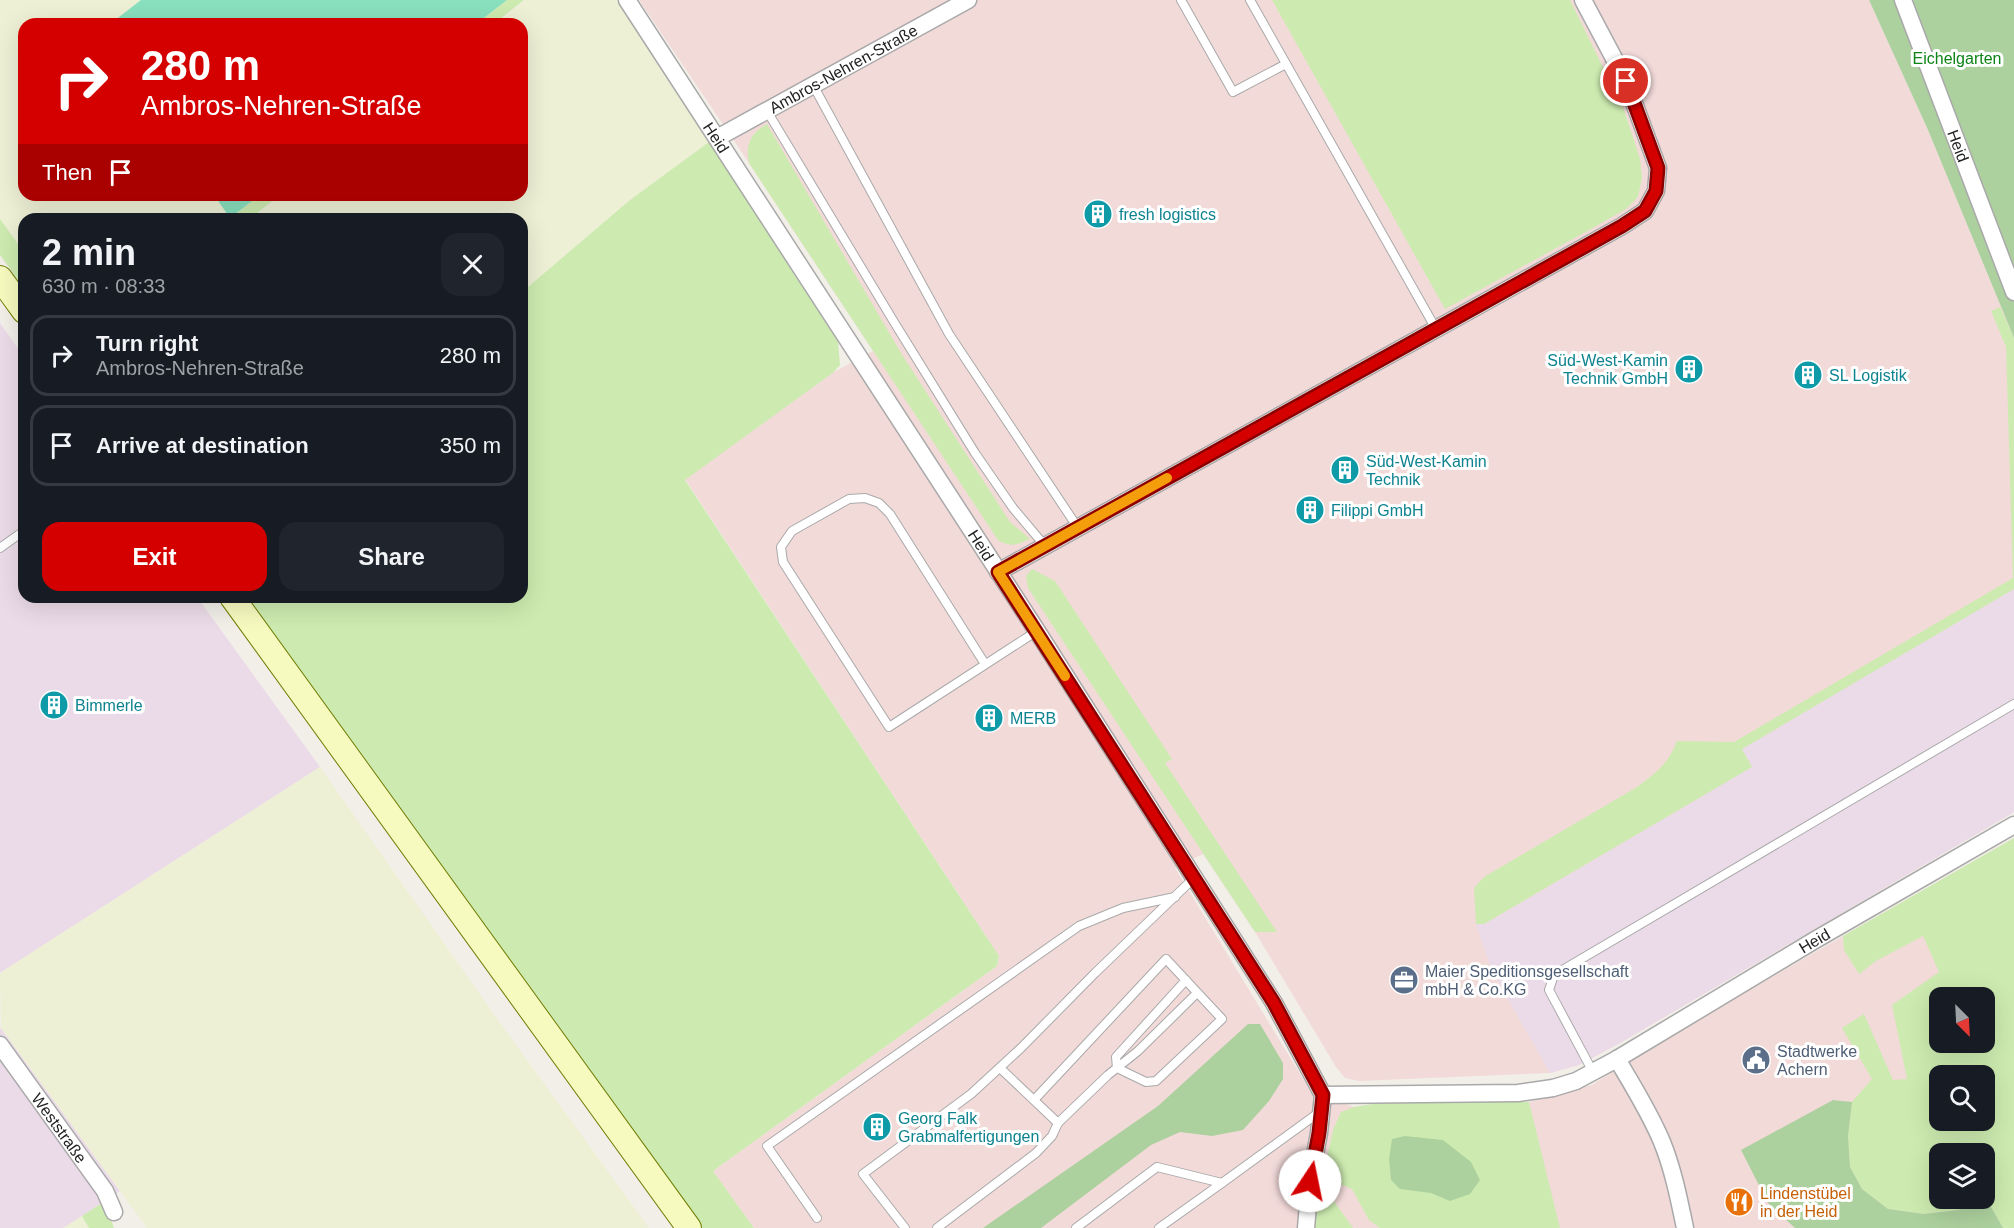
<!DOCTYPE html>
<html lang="en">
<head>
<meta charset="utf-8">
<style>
  body { margin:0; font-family:Arial,sans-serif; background:#20242c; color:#f1f3f6; height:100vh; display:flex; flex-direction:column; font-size:22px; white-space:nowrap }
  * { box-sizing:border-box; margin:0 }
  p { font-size:20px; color:#9ea1a6 }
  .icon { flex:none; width:33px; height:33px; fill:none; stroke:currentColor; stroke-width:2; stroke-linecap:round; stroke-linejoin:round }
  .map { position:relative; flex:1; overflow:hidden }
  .panel { position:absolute; left:18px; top:213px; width:510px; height:390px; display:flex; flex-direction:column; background:#171b24; border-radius:18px; box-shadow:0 6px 24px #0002 }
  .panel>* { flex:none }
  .hud { position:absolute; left:18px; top:18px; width:510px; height:183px; border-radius:18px; box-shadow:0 6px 24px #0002; background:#d40000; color:#fff; overflow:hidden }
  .needle { width:39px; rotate:156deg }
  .controls { position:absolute; left:1929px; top:987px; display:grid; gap:12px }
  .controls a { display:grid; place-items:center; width:66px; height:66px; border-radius:12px; background:#171b24; box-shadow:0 6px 24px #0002; font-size:30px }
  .pin { position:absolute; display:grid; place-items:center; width:51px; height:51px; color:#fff; margin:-26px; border:3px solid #fff; border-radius:50%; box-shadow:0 2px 6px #0007 }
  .me { position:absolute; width:66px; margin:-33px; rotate:11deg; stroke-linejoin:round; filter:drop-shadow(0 0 4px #0008) }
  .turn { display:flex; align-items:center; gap:21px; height:126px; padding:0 24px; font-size:27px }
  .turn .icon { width:78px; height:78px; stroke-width:2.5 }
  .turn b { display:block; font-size:42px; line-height:51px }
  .then { display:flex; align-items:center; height:57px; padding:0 24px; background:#0003; gap:12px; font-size:22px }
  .round { display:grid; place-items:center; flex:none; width:63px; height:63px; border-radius:18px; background:#20242c }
  .headline { display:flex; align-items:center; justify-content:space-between; height:102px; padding:0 24px }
  h1 { font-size:36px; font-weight:600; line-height:45px }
  .action { display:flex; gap:12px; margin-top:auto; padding:12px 24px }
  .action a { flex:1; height:69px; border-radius:18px; background:#d40000; color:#fff; font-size:24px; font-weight:600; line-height:69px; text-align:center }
  .action a+a { background:#20242c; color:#f1f3f6 }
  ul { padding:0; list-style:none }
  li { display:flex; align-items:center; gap:18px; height:81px; margin:0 12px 9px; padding:0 12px; border:3px solid #363941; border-radius:18px }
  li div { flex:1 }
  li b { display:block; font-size:22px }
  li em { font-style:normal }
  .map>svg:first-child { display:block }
  .commercial { fill:#f2dad9; fill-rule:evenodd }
  .industrial { fill:#ebdbe8 }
  .farmland { fill:#eef0d5 }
  .grass { fill:#cdebb0; fill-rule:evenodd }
  .forest { fill:#add19e }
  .pitch { fill:#88e0be }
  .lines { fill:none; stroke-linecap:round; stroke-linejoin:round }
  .lane-casing { stroke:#a9a9a9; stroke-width:10 }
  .street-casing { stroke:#a9a9a9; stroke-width:19 }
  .secondary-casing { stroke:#707d05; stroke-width:26 }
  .lane { stroke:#fff; stroke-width:8 }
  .street { stroke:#fff; stroke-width:16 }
  .secondary { stroke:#f7fabf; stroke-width:24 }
  .route-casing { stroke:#8a0000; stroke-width:15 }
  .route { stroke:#d40000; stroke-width:10 }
  .slow { stroke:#f59e0b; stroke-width:10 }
  .labels { text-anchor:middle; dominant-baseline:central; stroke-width:6; stroke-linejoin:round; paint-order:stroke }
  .park-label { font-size:16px; fill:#0c8416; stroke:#fff }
  .street-label { font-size:16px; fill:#222; stroke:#fff }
  .culture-label { font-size:16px; fill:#0d838f; stroke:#fff; text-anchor:start }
  .service-label { font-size:16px; fill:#4e5e75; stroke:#fff; text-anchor:start }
  .food-label { font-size:16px; fill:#c56008; stroke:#fff; text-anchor:start }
</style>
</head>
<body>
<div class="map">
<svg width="2014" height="1228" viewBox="0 0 2014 1228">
  <rect width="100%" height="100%" fill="#f2efe9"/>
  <path class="commercial" d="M639,0H1869L1928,130L2014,338V812L1620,1043L1579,1065L1550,1073L1359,1081L1345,1078L1336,1067L1255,932L1203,854L1175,868L1311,1092L1354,1107L1385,1102H1529L1592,1085L1662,1040L2014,838V1228H754L713,1171L997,966L999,956L685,479L834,372L873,351L749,163ZM1940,998H1984V1042H1940ZM1940,1076H1984V1120H1940ZM1940,1154H1984V1198H1940Z"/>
  <g class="industrial">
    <polygon points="0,323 24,357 24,597 197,597 320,767 0,973"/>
    <polygon points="2014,589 2014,812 1620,1043 1579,1065 1550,1073 1492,971 1476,924 1485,924 1752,767 1742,749"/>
    <polygon points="0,1027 120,1191 64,1228 0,1228"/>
  </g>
  <g class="farmland">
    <polygon points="0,0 141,0 110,24 24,24 24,195 214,195 230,218 24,219 24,252 0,219"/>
    <polygon points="525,0 616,0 683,99 709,142 630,200 522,292 522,219 251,219 281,195 522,195 522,24 495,24"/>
    <polygon points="320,767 501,1024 649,1228 147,1228 1,1028 0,973"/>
    <polygon points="82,1216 89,1228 63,1228"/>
  </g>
  <g class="grass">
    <polygon points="507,0 524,0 494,24 476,24"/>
    <polygon points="1272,0 1570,0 1624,110 1640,159 1642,178 1638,197 1626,209 1591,229 1445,309"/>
    <path d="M767,124L901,353L1010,522L1030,539C1016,545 1011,548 998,540L749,163C745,144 751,133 767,124Z"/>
    <polygon points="709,142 838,342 840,365 834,372 685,480 999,956 997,966 713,1171 754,1228 702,1228 246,597 522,597 522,292 630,200"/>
    <polygon points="260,195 280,195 250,219 229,219"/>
    <polygon points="0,219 24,252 24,288 0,255"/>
    <path d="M2000,307L2014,338V589L1742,749L1752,767L1484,924H1476L1474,888L1484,877L1637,787C1657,772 1668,764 1677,741L1734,742L2013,578L2006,347L1991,311Z"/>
    <polygon points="1032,569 1055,581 1172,759 1165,763 1277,932 1255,932 1028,588 1026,576"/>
    <path d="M2014,838V1228H2003L1987,1200L1958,1210L1924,1214L1888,1209L1862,1189L1850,1167L1848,1136L1852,1102L1872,1079L1842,1028L1864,1014L1893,1080L1907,1079L1892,1005L1939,972L1923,936L1876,961L1859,974L1844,950L1843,936ZM1940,998H1984V1042H1940ZM1940,1076H1984V1120H1940ZM1940,1154H1984V1198H1940Z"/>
    <polygon points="1385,1102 1529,1102 1560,1228 1380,1228 1369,1220 1352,1189 1326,1178 1324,1172 1333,1130 1341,1112 1354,1107"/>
    <polygon points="1318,1193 1331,1197 1353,1228 1315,1228 1315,1210"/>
    <polygon points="105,1201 114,1228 89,1228 82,1216"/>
  </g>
  <g class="forest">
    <polygon points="1869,0 2014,0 2014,338 1928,130"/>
    <polygon points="1248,1024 1260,1024 1283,1063 1283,1079 1269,1101 1243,1130 1212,1136 1180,1132 1151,1145 1041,1228 983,1228 1158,1106"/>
    <polygon points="1833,1100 1852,1102 1848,1136 1850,1167 1862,1189 1888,1209 1924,1214 1958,1210 1987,1200 2003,1228 1795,1228 1768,1203 1741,1150"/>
    <polygon points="1405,1136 1443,1140 1471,1162 1480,1180 1470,1194 1450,1201 1431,1193 1400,1189 1391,1180 1389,1159 1392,1139"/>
  </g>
  <g class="pitch">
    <polygon points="141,0 507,0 476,24 110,24"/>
    <polygon points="214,195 260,195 230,218"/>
  </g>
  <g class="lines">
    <g class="lane-casing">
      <g id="lane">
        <polyline points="1181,0 1233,92 1286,64"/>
        <polyline points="1250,0 1436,329"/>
        <polyline points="813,85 949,334 1078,528"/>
        <polyline points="767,111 894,322 975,453 1013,508 1045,546"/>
        <polyline points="0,548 21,533"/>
        <polyline points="985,664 890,514 879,503 865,498 849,499 792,531 781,547 783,562 889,727 1037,631"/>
        <polyline points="1593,1072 1549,990 1554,975 2014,704"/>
        <polyline points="1034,1100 1166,959 1222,1019 1156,1081 1146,1082 1117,1068 1116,1057 1186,980"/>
        <polyline points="1058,1123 1108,1075 1138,1051 1197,993"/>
        <polyline points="1222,1183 1321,1111"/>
        <polyline points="817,1218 767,1146 1079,926 1123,908 1175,897"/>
        <polyline points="905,1228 863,1174 971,1094 1021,1048 1095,973 1194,878"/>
        <polyline points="937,1228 1036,1153 1052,1136 1058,1123 1000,1068"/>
        <polyline points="1076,1228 1157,1167 1222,1183 1159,1228"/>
      </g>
    </g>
    <g class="street-casing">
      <g id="street">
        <path id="s1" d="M627,0L1037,631L1274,1003L1323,1095L1319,1133L1310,1181L1306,1228"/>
        <path id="s2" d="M1903,0L2014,292"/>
        <path id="s3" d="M717,138L968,0"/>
        <polyline points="998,572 1622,226 1645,211 1656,191 1658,168 1626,81 1583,0"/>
        <path id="s4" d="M0,1045L105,1191L114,1212"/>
        <path d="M1617,1059C1633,1086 1650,1113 1662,1142C1673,1169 1679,1199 1685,1228"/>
        <path id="s5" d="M1323,1095L1518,1093L1553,1088L1576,1081L1617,1059L1815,940L2014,825"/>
      </g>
    </g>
    <g class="secondary-casing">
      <g id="secondary">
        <polyline points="0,278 24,311"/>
        <polyline points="232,597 689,1228"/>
      </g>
    </g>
    <use href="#lane" class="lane"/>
    <use href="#street" class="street"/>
    <use href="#secondary" class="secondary"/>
  </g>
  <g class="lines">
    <g class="route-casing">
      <polyline id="route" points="1310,1181 1319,1133 1323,1095 1274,1003 998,572 1622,226 1645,211 1656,191 1658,168 1626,81"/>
    </g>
    <use href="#route" class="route"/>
    <polyline class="slow" points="1065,676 998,572 1167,478"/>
  </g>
  <defs>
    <g id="building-disc" transform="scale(1.5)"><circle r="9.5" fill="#0f9aa8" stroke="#fff"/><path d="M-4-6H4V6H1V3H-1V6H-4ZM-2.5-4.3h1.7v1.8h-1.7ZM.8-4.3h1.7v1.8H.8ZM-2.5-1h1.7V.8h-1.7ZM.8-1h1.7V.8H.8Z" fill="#fff"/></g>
    <g id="office-disc" transform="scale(1.5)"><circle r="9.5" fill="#5c6f8a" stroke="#fff"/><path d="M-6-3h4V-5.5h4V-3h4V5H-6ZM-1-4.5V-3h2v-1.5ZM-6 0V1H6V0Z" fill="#fff"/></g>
    <g id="civic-disc" transform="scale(1.5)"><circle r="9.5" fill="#5c6f8a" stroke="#fff"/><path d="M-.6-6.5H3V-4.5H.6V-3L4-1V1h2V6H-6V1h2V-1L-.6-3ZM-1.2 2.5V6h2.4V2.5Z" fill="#fff"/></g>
    <g id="restaurant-disc" transform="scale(1.5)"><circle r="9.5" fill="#e8710a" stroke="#fff"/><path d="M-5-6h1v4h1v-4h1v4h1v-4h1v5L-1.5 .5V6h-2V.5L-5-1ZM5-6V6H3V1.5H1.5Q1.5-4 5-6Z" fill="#fff"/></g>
  </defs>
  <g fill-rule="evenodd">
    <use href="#building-disc" x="1098" y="214"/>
    <use href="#building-disc" x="1689" y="369"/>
    <use href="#building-disc" x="1808" y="375"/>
    <use href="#building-disc" x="1345" y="470"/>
    <use href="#building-disc" x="1310" y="510"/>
    <use href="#building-disc" x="54" y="705"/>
    <use href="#building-disc" x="989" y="718"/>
    <use href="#office-disc" x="1404" y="980"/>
    <use href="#civic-disc" x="1756" y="1060"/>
    <use href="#building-disc" x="877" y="1127"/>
    <use href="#restaurant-disc" x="1739" y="1202"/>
  </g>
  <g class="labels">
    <g class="park-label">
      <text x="1957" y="58">Eichelgarten</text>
    </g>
    <g class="street-label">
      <text stroke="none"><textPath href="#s3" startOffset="144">Ambros-Nehren-Straße</textPath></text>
      <text stroke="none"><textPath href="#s1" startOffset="164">Heid</textPath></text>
      <text stroke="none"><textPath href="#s2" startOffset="156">Heid</textPath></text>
      <text stroke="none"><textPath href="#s1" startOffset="650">Heid</textPath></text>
      <text stroke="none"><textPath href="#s5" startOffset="531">Heid</textPath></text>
      <text stroke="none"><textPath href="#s4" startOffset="102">Weststraße</textPath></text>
    </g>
    <g class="culture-label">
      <text x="1119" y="214">fresh logistics</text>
      <text x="1668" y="360" text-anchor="end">Süd-West-Kamin<tspan x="1668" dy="18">Technik GmbH</tspan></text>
      <text x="1829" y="375">SL Logistik</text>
      <text x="1366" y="461">Süd-West-Kamin<tspan x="1366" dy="18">Technik</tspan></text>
      <text x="1331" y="510">Filippi GmbH</text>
      <text x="75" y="705">Bimmerle</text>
      <text x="1010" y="718">MERB</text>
      <text x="898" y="1118">Georg Falk<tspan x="898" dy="18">Grabmalfertigungen</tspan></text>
    </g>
    <g class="service-label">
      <text x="1425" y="971">Maier Speditionsgesellschaft<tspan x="1425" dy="18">mbH &amp; Co.KG</tspan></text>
      <text x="1777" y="1051">Stadtwerke<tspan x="1777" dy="18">Achern</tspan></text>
    </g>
    <g class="food-label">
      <text x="1760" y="1193">Lindenstübel<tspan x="1760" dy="18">in der Heid</tspan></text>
    </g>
  </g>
</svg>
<div class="controls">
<a><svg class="needle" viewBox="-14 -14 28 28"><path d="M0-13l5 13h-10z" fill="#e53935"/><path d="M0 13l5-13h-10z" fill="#9ea1a6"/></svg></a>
<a><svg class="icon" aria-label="search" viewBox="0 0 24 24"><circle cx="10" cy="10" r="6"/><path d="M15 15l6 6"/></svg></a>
<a><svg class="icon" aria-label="layers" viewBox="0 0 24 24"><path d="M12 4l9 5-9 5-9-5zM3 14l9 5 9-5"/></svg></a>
</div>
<div class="pin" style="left:1626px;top:81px;background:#d93025"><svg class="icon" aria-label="arrive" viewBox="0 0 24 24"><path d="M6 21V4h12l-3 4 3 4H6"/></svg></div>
<svg class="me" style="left:1310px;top:1181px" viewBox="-20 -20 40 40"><circle r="19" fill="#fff"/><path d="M0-13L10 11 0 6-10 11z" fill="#d40000"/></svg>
<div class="hud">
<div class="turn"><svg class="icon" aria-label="right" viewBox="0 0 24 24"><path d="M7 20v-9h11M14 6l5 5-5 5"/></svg><div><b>280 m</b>Ambros-Nehren-Straße</div></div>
<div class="then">Then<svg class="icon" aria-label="arrive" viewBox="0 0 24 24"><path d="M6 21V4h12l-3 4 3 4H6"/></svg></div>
</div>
<section class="panel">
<div class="headline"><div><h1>2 min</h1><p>630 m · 08:33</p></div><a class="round"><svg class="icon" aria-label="close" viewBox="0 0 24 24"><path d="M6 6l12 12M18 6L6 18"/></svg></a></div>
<ul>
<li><svg class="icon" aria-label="right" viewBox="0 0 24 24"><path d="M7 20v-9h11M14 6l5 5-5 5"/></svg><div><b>Turn right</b><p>Ambros-Nehren-Straße</p></div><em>280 m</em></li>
<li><svg class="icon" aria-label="arrive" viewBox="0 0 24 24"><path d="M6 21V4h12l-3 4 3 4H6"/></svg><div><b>Arrive at destination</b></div><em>350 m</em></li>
</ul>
<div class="action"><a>Exit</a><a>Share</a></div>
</section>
</div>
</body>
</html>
